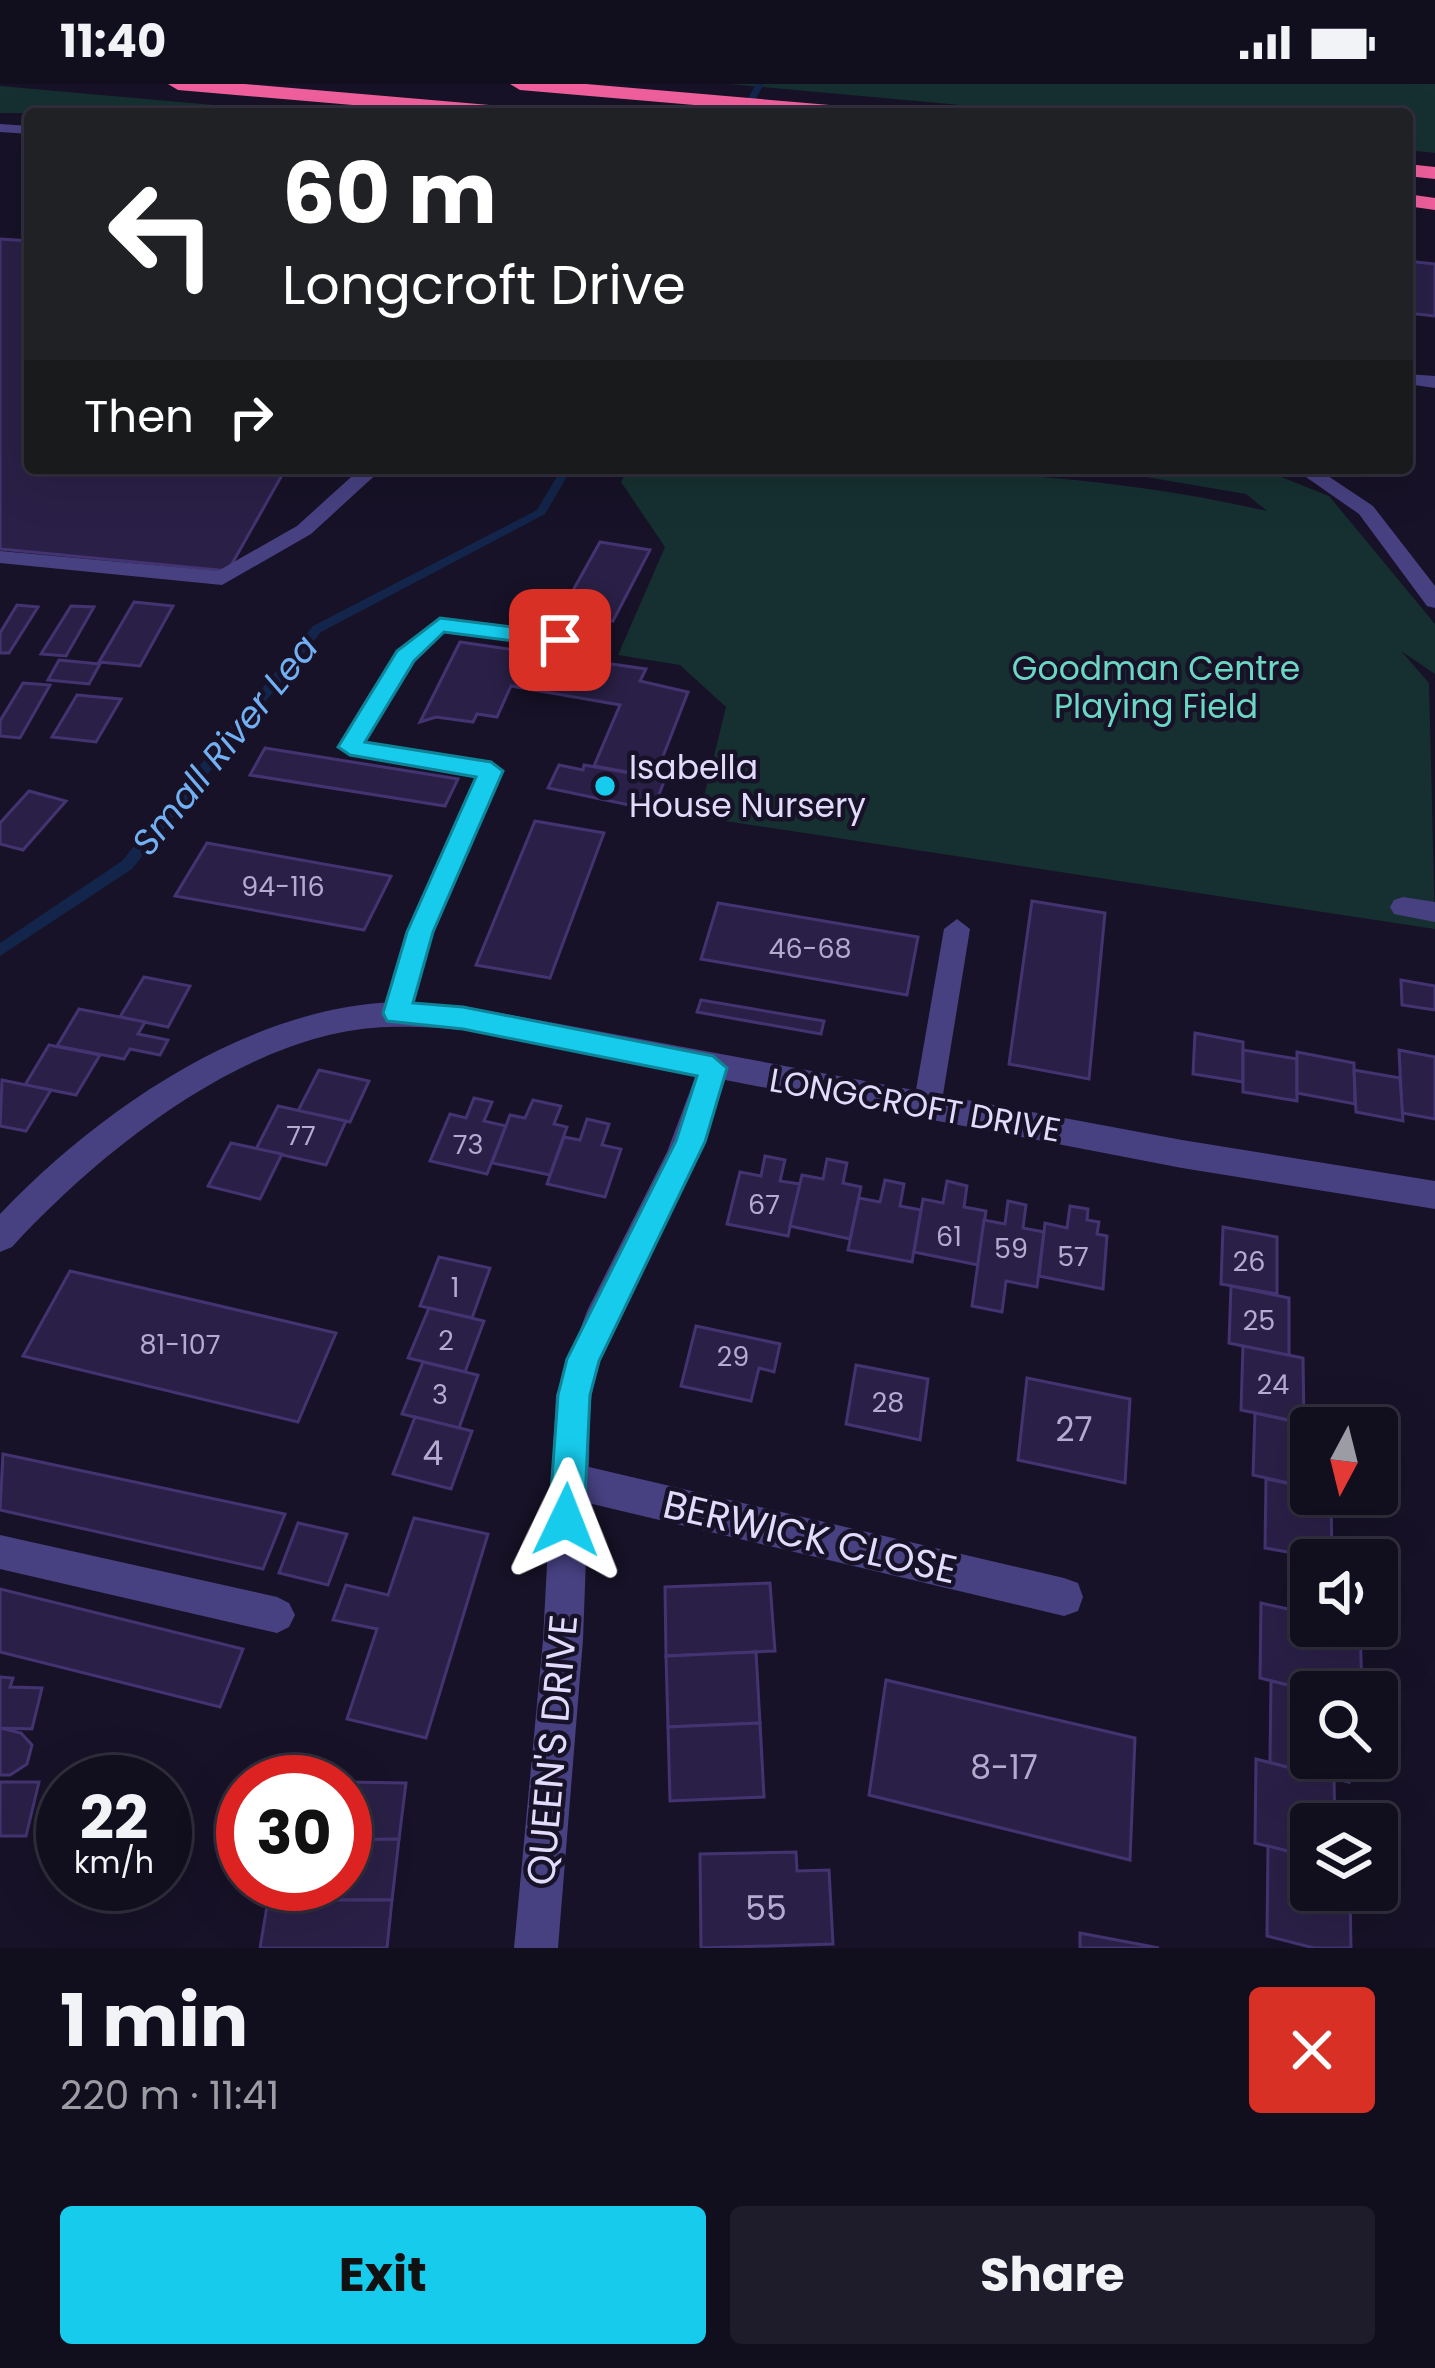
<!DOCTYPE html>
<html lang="en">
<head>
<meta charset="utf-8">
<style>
  body { margin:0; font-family:Poppins,sans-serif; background:#1e1c2a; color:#f1f3f6; height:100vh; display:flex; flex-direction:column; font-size:45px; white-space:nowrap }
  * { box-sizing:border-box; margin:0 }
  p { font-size:39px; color:#9c9ca4 }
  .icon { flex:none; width:66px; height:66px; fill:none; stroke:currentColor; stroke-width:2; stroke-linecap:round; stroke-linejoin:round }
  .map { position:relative; height:1864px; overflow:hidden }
  .drawer { display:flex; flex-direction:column; background:#110e1d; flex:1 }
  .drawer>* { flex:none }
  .top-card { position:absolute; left:24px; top:24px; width:1389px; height:366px; border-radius:12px; box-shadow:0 12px 48px #0002,0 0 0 3px #302e3b; background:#202124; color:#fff; overflow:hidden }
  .needle { width:78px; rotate:187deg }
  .controls { position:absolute; left:1290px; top:1323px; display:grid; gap:24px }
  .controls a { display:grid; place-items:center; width:108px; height:108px; border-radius:12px; background:#110e1d; box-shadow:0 12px 48px #0002,0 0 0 3px #302e3b; font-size:60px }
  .speed { position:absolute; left:36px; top:1671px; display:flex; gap:24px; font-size:60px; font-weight:700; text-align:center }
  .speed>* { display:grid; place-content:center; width:156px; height:156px; border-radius:50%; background:#110e1d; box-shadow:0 12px 48px #0002,0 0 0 3px #302e3b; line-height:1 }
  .speed small { font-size:30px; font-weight:400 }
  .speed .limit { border:18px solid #d22; background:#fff; color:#111 }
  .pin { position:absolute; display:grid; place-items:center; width:102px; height:102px; color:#fff; margin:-51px; border-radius:24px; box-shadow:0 6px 18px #0006 }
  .me { position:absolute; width:132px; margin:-66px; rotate:2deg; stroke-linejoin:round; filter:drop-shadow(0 0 9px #0008) }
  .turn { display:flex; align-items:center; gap:42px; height:252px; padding:0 60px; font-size:54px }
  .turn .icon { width:156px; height:156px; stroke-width:2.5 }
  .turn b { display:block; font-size:84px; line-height:102px }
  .then { display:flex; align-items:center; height:114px; padding:0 60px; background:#0003; gap:24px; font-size:45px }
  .round { display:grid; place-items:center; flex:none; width:126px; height:126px; border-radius:12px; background:#1e1c2a }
  .head { display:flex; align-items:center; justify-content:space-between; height:204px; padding:0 60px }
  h1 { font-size:72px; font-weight:700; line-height:90px }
  .primary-button { display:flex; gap:24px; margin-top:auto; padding:24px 60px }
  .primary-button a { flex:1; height:138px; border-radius:12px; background:#17cbec; color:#111; font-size:48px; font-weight:700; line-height:138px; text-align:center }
  .primary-button a+a { background:#1e1c2a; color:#f1f3f6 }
  .status { display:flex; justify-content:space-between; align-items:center; height:84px; padding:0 60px; background:#110e1d; direction:ltr }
  .status svg { height:33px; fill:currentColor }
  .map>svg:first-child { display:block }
  .green { fill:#163031 }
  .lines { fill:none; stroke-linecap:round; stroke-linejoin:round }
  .stream { fill:#13254a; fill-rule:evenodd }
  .building { fill:#2a2047; stroke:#433471; stroke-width:3 }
  .lane { fill:#474182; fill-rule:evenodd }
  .street { fill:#474182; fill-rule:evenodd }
  .highway { fill:#f2609e; fill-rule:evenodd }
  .route { fill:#17cbec; stroke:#0f8499; stroke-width:3 }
  .poi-dot { fill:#17cbec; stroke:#171227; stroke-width:4.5 }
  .labels { text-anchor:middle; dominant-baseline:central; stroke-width:9; stroke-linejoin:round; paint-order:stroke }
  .number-label { font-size:27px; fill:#b3accf }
  .park-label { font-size:33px; fill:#6cd7c3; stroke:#171227 }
  .poi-label { font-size:33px; fill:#e1dbfc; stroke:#171227; text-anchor:start }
  .street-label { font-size:33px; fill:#e1dbfc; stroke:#171227 }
  .near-number-label { font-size:33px; fill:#b3accf }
  .water-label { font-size:36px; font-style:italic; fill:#72b0f4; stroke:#171227 }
  .near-street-label { font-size:39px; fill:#e1dbfc; stroke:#171227 }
</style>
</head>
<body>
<div class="status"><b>11:40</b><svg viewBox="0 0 49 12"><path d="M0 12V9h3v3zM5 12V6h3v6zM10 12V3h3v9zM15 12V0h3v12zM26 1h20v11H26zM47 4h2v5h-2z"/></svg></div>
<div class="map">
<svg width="1435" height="1864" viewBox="0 0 1435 1864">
  <rect width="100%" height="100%" fill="#171227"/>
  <g class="green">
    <polygon points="728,0 1435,0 1435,69 1407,66 1407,30 1060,30"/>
    <polygon points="0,2 316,30 0,29"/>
    <path d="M628,384C842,384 1057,378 1267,427L1246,410L1093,384H1259L1329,412L1435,540V590L1401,567L1429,599L1435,845L699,733L726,623L680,581L618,571L665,463L621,398Z"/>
  </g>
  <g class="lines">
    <g class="stream">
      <polygon points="756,0 764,0 747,30 739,30"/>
      <polygon points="562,384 572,384 545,430 321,548 132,785 0,872 0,859 122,777 313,542 537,426"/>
    </g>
  </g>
  <g class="building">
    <polygon points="0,155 30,157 30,384 286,384 228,487 0,465"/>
    <polygon points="1407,177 1435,180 1435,232 1407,229"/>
    <polygon points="600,458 650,466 613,537 561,528"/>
    <polygon points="134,518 173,522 140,582 99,578"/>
    <polygon points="17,521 38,523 9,569 0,569 0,549"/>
    <polygon points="71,522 94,523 66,572 41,570"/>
    <polygon points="460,558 646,585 640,597 688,608 655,693 594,682 620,621 511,602 497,633 477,630 473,638 436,633 420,638"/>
    <polygon points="59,576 100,580 89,600 48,596"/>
    <polygon points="23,599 50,601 20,654 0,652 0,637"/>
    <polygon points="77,611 121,615 96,658 52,653"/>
    <polygon points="265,664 458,695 445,722 250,691"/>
    <polygon points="559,681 583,686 584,681 665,695 653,726 548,704"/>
    <polygon points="29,707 66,717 23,766 0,760 0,739"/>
    <polygon points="535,737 604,749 550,894 476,881"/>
    <polygon points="207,759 391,792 364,846 175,812"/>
    <polygon points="1032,817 1105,829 1089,995 1009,980"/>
    <polygon points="718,819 918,853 907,911 701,875"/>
    <polygon points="144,893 190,902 168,943 120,933"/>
    <polygon points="1401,896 1435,902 1435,926 1402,921"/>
    <polygon points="701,916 824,937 821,950 697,928"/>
    <polygon points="79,925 145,938 138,950 168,956 160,971 130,965 124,975 57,962"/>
    <polygon points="1195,949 1243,958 1243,998 1193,990"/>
    <polygon points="49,961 100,971 76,1011 25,1001"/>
    <polygon points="1243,966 1297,975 1297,1017 1243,1008"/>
    <polygon points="1399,966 1435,973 1435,1035 1402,1029"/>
    <polygon points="1297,968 1354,979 1355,1020 1297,1009"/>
    <polygon points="319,986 369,997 350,1038 298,1027"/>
    <polygon points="1354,986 1400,994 1403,1037 1356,1028"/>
    <polygon points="2,996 51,1006 26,1047 0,1042"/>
    <polygon points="474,1014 492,1018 484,1037 506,1042 487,1090 430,1077 450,1030 466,1034"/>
    <polygon points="533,1016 561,1022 554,1040 567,1043 550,1091 492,1079 510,1031 525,1034"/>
    <polygon points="278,1022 346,1037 326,1081 256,1065"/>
    <polygon points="587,1035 609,1040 602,1061 621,1065 605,1113 547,1100 564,1053 580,1056"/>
    <polygon points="231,1059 282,1070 260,1115 208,1102"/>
    <polygon points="765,1072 785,1076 780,1097 800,1100 788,1152 727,1140 740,1088 761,1092"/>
    <polygon points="827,1075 847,1079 843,1099 861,1103 850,1155 790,1142 802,1091 823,1095"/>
    <polygon points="885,1096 904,1100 900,1122 921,1126 912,1178 848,1166 859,1114 880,1118"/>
    <polygon points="947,1097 967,1102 964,1123 986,1127 978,1181 914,1168 923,1115 943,1119"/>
    <polygon points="1008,1117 1026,1121 1023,1144 1044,1148 1037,1203 1006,1197 1002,1228 972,1222 984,1136 1005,1140"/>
    <polygon points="1070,1122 1088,1125 1087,1136 1099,1138 1097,1150 1107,1152 1103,1205 1039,1192 1045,1139 1067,1144"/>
    <polygon points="1223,1143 1277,1153 1277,1210 1221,1200"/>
    <polygon points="439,1173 490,1184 472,1234 420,1222"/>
    <polygon points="70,1187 336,1249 298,1338 23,1272"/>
    <polygon points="1231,1202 1289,1214 1289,1272 1229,1259"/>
    <polygon points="429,1224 484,1237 465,1288 408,1274"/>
    <polygon points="696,1242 780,1260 774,1288 759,1284 751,1317 681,1302"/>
    <polygon points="1243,1262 1303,1274 1304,1339 1241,1326"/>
    <polygon points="423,1278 478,1291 459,1344 402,1330"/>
    <polygon points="856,1281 928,1295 920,1356 846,1340"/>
    <polygon points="1027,1294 1130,1315 1125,1399 1018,1376"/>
    <polygon points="1255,1329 1318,1343 1311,1344 1311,1404 1253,1391"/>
    <polygon points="415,1333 472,1347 451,1405 393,1390"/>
    <polygon points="3,1370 285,1430 263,1485 0,1426"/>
    <polygon points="1266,1395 1311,1404 1311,1410 1331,1410 1332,1476 1265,1464"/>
    <polygon points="414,1434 488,1450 426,1654 347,1635 377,1545 333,1536 346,1501 388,1511"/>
    <polygon points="298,1439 347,1450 328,1501 279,1489"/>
    <polygon points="770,1499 775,1567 666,1572 665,1503"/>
    <polygon points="0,1505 243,1565 220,1623 0,1568"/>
    <polygon points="1261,1519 1311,1530 1311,1542 1360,1542 1362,1608 1317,1608 1260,1594"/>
    <polygon points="756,1568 760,1639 668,1643 666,1572"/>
    <polygon points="0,1593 13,1594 10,1603 42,1604 32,1645 0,1644"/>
    <polygon points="886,1596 1135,1654 1130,1776 869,1711"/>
    <polygon points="1271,1597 1317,1608 1311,1608 1311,1674 1348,1674 1349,1698 1270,1679"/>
    <polygon points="760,1639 764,1713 670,1717 668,1643"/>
    <polygon points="0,1644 21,1649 32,1661 27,1680 10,1691 0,1691"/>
    <polygon points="1256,1675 1334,1695 1335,1740 1311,1740 1311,1773 1255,1759"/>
    <polygon points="0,1698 39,1698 26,1752 0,1752"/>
    <polygon points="345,1698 406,1699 399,1755 345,1756"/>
    <polygon points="399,1755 392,1816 268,1816 270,1800 345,1800 345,1756"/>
    <polygon points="1268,1762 1311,1773 1311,1806 1350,1806 1351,1864 1314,1864 1267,1852"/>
    <polygon points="796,1768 797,1787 829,1786 833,1860 701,1864 700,1770"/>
    <polygon points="268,1816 392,1816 387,1864 260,1864"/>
    <polygon points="1080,1849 1159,1864 1080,1864"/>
  </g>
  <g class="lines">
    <g class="lane">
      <polygon points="0,40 30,42 30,50 0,48"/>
      <polygon points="1407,290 1435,292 1435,304 1407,300"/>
      <polygon points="361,384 383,384 311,450 222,501 0,479 0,467 218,487 297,442"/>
      <polygon points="1293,384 1316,384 1373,422 1435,502 1435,524 1427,522 1359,430"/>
      <polygon points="439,534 560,549 571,556 560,563 444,549 413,578 365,657 491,679 503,687 433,848 409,929 406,937 386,937 383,929 407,848 477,693 350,671 338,663 397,568"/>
      <polygon points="1403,813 1435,818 1435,838 1394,830 1390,823 1394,816"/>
      <polygon points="957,835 970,845 941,1023 937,1031 927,1035 917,1031 913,1023 944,845"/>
      <polygon points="0,1451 277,1513 289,1519 295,1531 289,1543 277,1549 0,1485"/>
    </g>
    <path class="street" d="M394,918L463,922L1182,1056L1435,1097V1125L1182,1084L725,996C692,1103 613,1202 592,1309C588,1333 590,1359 589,1383L1064,1494L1078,1499L1083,1513L1078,1527L1064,1532L588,1419L583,1556L558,1864H514L543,1556L556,1311L587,1227L667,1068L696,991C596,971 491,940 389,943C251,946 102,1065 12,1163L0,1168V1130C99,1026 247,924 394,918Z"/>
    <g class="highway">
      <polygon points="168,0 245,0 525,24 535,30 457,30 178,6"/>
      <polygon points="510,0 586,0 865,24 875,30 798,30 520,6"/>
      <polygon points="1407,80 1435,83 1435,95 1407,92"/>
      <polygon points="1407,110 1435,114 1435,126 1407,122"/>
    </g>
  </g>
  <polygon class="route" points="440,534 560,549 571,556 560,563 444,548 414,577 365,658 491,678 503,687 433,848 413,919 463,923 713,972 727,984 705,1058 599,1277 590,1311 584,1436 579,1449 566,1454 554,1449 549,1436 558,1311 567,1275 676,1057 697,992 463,945 387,937 383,929 407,848 476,693 350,671 338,663 397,567"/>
  <circle class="poi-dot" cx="605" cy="702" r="12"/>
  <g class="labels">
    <g class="number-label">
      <text x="283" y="802">94-116</text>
      <text x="810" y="864">46-68</text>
      <text x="301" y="1051">77</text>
      <text x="468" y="1060">73</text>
      <text x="764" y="1120">67</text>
      <text x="949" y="1152">61</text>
      <text x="1011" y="1164">59</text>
      <text x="1073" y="1172">57</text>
      <text x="1249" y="1177">26</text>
      <text x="455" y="1203">1</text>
      <text x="1259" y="1236">25</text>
      <text x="446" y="1256">2</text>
      <text x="180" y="1260">81-107</text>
      <text x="733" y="1272">29</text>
      <text x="1273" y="1300">24</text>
      <text x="440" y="1310">3</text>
      <text x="888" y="1318">28</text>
    </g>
    <g class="park-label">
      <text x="1156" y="584">Goodman Centre<tspan x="1156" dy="38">Playing Field</tspan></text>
    </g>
    <g class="poi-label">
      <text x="629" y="683">Isabella<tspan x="629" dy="38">House Nursery</tspan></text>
    </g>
    <g class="street-label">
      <text transform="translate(915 1021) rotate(10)">LONGCROFT DRIVE</text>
    </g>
    <g class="near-number-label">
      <text x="1074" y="1345">27</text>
      <text x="433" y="1369">4</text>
      <text x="1004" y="1683">8-17</text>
      <text x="766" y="1824">55</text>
    </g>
    <g class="water-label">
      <text transform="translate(225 661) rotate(-51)">Small River Lea</text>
    </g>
    <g class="near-street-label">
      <text transform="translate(810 1453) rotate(13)">BERWICK CLOSE</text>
      <text transform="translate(552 1666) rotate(-85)">QUEEN'S DRIVE</text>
    </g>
  </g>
</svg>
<div class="controls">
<a><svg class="needle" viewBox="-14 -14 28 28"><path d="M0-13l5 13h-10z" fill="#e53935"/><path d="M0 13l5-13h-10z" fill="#9c9ca4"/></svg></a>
<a><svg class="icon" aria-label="sound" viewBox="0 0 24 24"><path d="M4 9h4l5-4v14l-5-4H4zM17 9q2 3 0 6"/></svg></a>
<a><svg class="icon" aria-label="search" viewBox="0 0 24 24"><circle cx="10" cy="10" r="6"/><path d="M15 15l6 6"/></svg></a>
<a><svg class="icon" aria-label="layers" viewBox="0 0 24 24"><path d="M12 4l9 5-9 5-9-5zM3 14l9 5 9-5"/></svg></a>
</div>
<div class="speed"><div>22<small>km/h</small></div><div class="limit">30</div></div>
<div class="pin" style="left:560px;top:556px;background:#d93025"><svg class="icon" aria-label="arrive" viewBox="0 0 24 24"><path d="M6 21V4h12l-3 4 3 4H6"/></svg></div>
<svg class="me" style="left:566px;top:1436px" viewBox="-20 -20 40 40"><path d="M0-17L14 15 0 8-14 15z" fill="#17cbec" stroke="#fff" stroke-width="4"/></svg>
<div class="top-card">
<div class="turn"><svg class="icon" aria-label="left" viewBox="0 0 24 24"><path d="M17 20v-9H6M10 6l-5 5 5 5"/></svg><div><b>60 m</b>Longcroft Drive</div></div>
<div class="then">Then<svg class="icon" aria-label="right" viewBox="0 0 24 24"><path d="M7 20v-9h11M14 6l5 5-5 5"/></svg></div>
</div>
</div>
<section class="drawer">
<div class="head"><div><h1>1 min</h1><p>220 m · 11:41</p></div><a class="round" style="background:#d93025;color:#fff"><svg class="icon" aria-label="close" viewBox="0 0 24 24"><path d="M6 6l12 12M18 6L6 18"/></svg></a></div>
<div class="primary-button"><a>Exit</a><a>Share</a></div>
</section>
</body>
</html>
